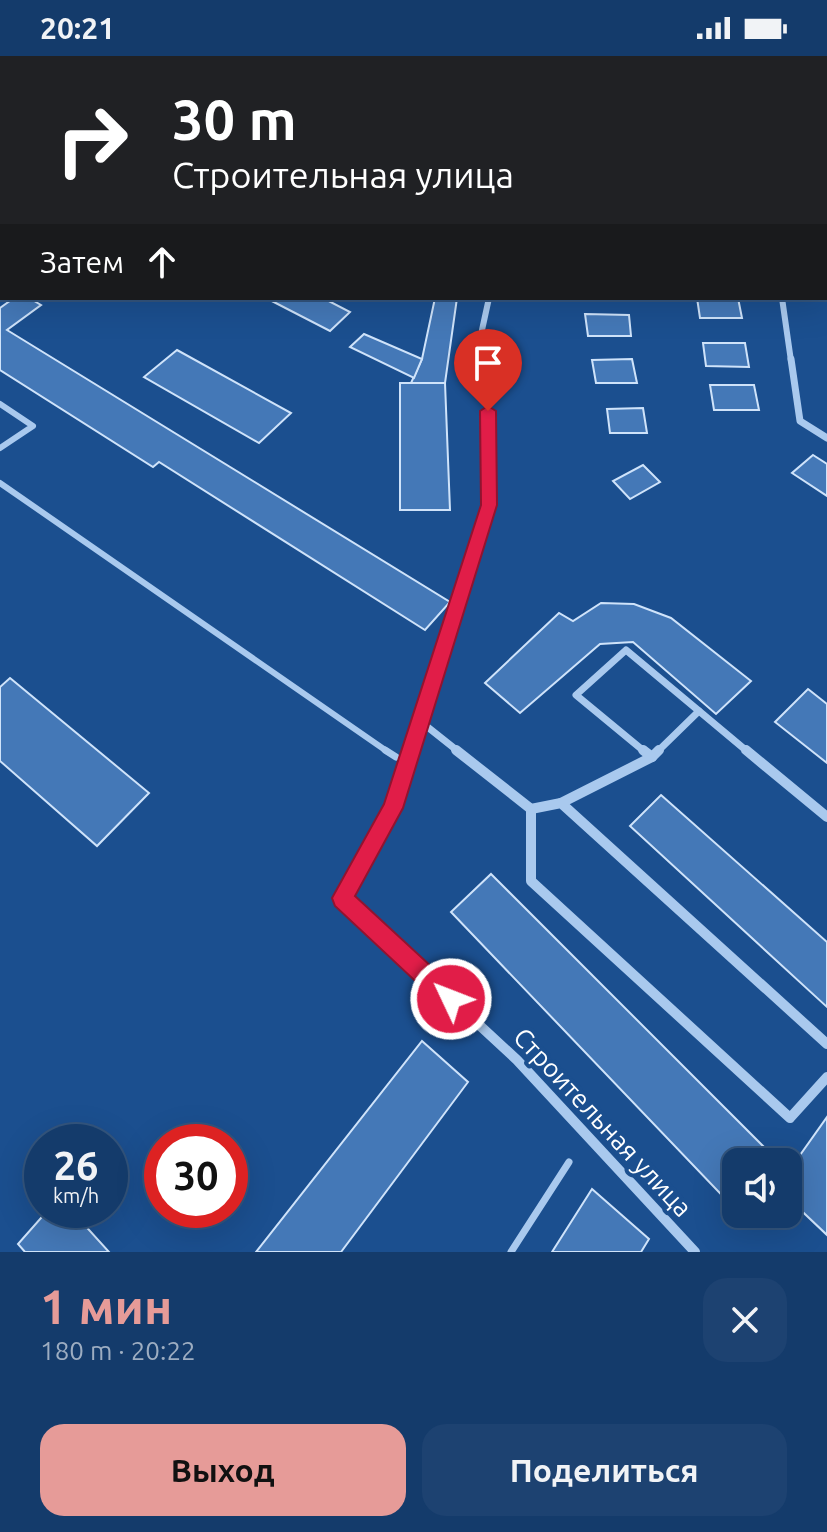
<!DOCTYPE html>
<html lang="ru">
<head>
<meta charset="utf-8">
<style>
  body { margin:0; font-family:Ubuntu,sans-serif; background:#1d4271; color:#f1f3f6; height:100vh; display:flex; flex-direction:column; font-size:30px; white-space:nowrap }
  * { box-sizing:border-box; margin:0 }
  p { font-size:26px; color:#9dadc1 }
  .icon { flex:none; width:44px; height:44px; fill:none; stroke:currentColor; stroke-width:2; stroke-linecap:round; stroke-linejoin:round }
  .map { position:relative; height:1196px; overflow:hidden }
  .sheet { display:flex; flex-direction:column; background:#143b6b; flex:1 }
  .sheet>* { flex:none }
  .hud { position:absolute; left:0px; top:0px; width:828px; height:244px; box-shadow:0 8px 32px #0002,0 0 0 2px #33557e; background:#202124; color:#fff; overflow:hidden }
  .fabs { position:absolute; left:722px; top:1092px; display:grid; gap:16px }
  .fabs a { display:grid; place-items:center; width:80px; height:80px; border-radius:16px; background:#143b6b; box-shadow:0 8px 32px #0002,0 0 0 2px #33557e; font-size:40px }
  .speed { position:absolute; left:24px; top:1068px; display:flex; gap:16px; font-size:40px; font-weight:700; text-align:center }
  .speed>* { display:grid; place-content:center; width:104px; height:104px; border-radius:50%; background:#143b6b; box-shadow:0 8px 32px #0002,0 0 0 2px #33557e; line-height:1 }
  .speed small { font-size:20px; font-weight:400 }
  .speed .limit { border:12px solid #d22; background:#fff; color:#111 }
  .pin { position:absolute; display:grid; place-items:center; width:68px; height:68px; color:#fff; margin:-82px -34px; border-radius:50% 50% 50% 0; rotate:-45deg; box-shadow:0 0 8px #0007 }
  .pin .icon { rotate:45deg }
  .me { position:absolute; width:88px; margin:-44px; rotate:313deg; stroke-linejoin:round; filter:drop-shadow(0 0 6px #0008) }
  .turn { display:flex; align-items:center; gap:28px; height:168px; padding:0 40px; font-size:36px }
  .turn .icon { width:104px; height:104px; stroke-width:2.5 }
  .turn b { display:block; font-size:56px; line-height:68px }
  .then { display:flex; align-items:center; height:76px; padding:0 40px; background:#0003; gap:16px; font-size:30px }
  .round { display:grid; place-items:center; flex:none; width:84px; height:84px; border-radius:24px; background:#1d4271 }
  .overview { display:flex; align-items:center; justify-content:space-between; height:136px; padding:0 40px }
  h1 { font-size:48px; font-weight:700; line-height:60px; color:#e69b98 }
  .button { display:flex; gap:16px; margin-top:auto; padding:16px 40px }
  .button a { flex:1; height:92px; border-radius:24px; background:#e69b98; color:#111; font-size:32px; font-weight:700; line-height:92px; text-align:center }
  .button a+a { background:#1d4271; color:#f1f3f6 }
  .status { display:flex; justify-content:space-between; align-items:center; height:56px; padding:0 40px; background:#143b6b; direction:ltr }
  .status svg { height:22px; fill:currentColor }
  .map>svg:first-child { display:block }
  .building { fill:#4478b7; stroke:#cfe3fa; stroke-width:2 }
  .lines { fill:none; stroke-linecap:round; stroke-linejoin:round }
  .lane-far1 { stroke:#a9c9ee; stroke-width:6 }
  .lane { stroke:#a9c9ee; stroke-width:7 }
  .street-far2 { stroke:#a9c9ee; stroke-width:6 }
  .street-far1 { stroke:#a9c9ee; stroke-width:7 }
  .street { stroke:#a9c9ee; stroke-width:10 }
  .route { fill:#e11d48; stroke:#92132f; stroke-width:2 }
  .labels { text-anchor:middle; dominant-baseline:central; stroke-width:8; stroke-linejoin:round; paint-order:stroke }
  .near-street-label { font-size:26px; fill:#fff; stroke:#1b4f8f }
</style>
</head>
<body>
<div class="status"><b>20:21</b><svg viewBox="0 0 49 12"><path d="M0 12V9h3v3zM5 12V6h3v6zM10 12V3h3v9zM15 12V0h3v12zM26 1h20v11H26zM47 4h2v5h-2z"/></svg></div>
<div class="map">
<svg width="827" height="1196" viewBox="0 0 827 1196">
  <rect width="100%" height="100%" fill="#1b4f8f"/>
  <g class="building">
    <polygon points="14,242 29,242 41,249 7,274 450,546 425,574 159,406 153,411 0,314 0,252"/>
    <polygon points="266,242 323,242 350,256 330,275"/>
    <polygon points="435,242 457,242 445,327 411,327 422,303"/>
    <polygon points="697,242 738,242 742,262 700,262"/>
    <polygon points="585,258 629,259 631,280 588,280"/>
    <polygon points="364,278 422,303 414,322 350,291"/>
    <polygon points="703,287 745,287 749,311 706,310"/>
    <polygon points="177,294 291,357 259,387 144,321"/>
    <polygon points="632,303 637,327 596,327 592,304"/>
    <polygon points="400,327 445,327 450,454 400,454"/>
    <polygon points="710,329 754,329 759,354 714,354"/>
    <polygon points="643,352 647,377 610,377 607,353"/>
    <polygon points="813,399 827,408 827,440 792,417"/>
    <polygon points="643,409 660,426 630,443 613,425"/>
    <polygon points="601,547 634,548 671,562 751,625 716,658 633,586 600,588 520,657 485,627 559,557 573,565"/>
    <polygon points="10,622 149,737 97,790 0,705 0,631"/>
    <polygon points="808,633 827,648 827,707 775,666"/>
    <polygon points="661,739 827,886 827,951 630,770"/>
    <polygon points="491,818 779,1106 736,1106 736,1154 451,856"/>
    <polygon points="422,985 468,1026 341,1196 256,1196"/>
    <polygon points="827,1061 827,1179 788,1142 788,1116"/>
    <polygon points="592,1133 649,1183 641,1196 552,1196"/>
    <polygon points="48,1154 71,1154 109,1196 25,1196 18,1188"/>
  </g>
  <g class="lines">
    <g class="lane-far1">
      <polyline points="0,348 33,370 0,392"/>
      <polyline points="0,427 388,696"/>
    </g>
    <g class="lane">
      <polyline points="385,694 396,701"/>
      <polyline points="511,1196 569,1106"/>
    </g>
    <g class="street-far2">
      <polyline points="782,242 791,305"/>
      <polyline points="484,305 482,274 489,242"/>
    </g>
    <g class="street-far1">
      <polyline points="791,303 800,365 827,382"/>
      <polyline points="699,655 748,696"/>
      <polyline points="420,665 459,696"/>
      <polyline points="411,696 489,449 490,383 484,303"/>
      <polyline points="645,696 576,639 626,594 699,655 657,696"/>
    </g>
    <g class="street">
      <polyline points="411,694 393,752 342,842 517,1004 695,1196"/>
      <polyline points="456,694 531,753 561,747 827,988"/>
      <polyline points="643,694 652,701"/>
      <polyline points="746,694 827,761"/>
      <polyline points="652,701 659,694"/>
      <polyline points="561,747 652,701"/>
      <polyline points="531,753 531,825 790,1062 827,1021"/>
    </g>
  </g>
  <polygon class="route" points="488,350 496,355 497,449 403,752 355,840 459,936 462,943 459,951 451,954 443,951 335,850 332,842 384,748 481,449 480,355"/>
  <g class="labels">
    <g class="near-street-label">
      <text transform="translate(603 1066) rotate(47)">Строительная улица</text>
    </g>
  </g>
</svg>
<div class="fabs">
<a><svg class="icon" aria-label="sound" viewBox="0 0 24 24"><path d="M4 9h4l5-4v14l-5-4H4zM17 9q2 3 0 6"/></svg></a>
</div>
<div class="speed"><div>26<small>km/h</small></div><div class="limit">30</div></div>
<div class="pin" style="left:488px;top:355px;background:#d93025"><svg class="icon" aria-label="arrive" viewBox="0 0 24 24"><path d="M6 21V4h12l-3 4 3 4H6"/></svg></div>
<svg class="me" style="left:451px;top:943px" viewBox="-20 -20 40 40"><circle r="17" fill="#e11d48" stroke="#fff" stroke-width="3"/><path d="M0-11L8 9 0 5-8 9z" fill="#fff"/></svg>
<div class="hud">
<div class="turn"><svg class="icon" aria-label="right" viewBox="0 0 24 24"><path d="M7 20v-9h11M14 6l5 5-5 5"/></svg><div><b>30 m</b>Строительная улица</div></div>
<div class="then">Затем<svg class="icon" aria-label="ahead" viewBox="0 0 24 24"><path d="M12 20V5M6 11l6-6 6 6"/></svg></div>
</div>
</div>
<section class="sheet">
<div class="overview"><div><h1>1 мин</h1><p>180 m · 20:22</p></div><a class="round"><svg class="icon" aria-label="close" viewBox="0 0 24 24"><path d="M6 6l12 12M18 6L6 18"/></svg></a></div>
<div class="button"><a>Выход</a><a>Поделиться</a></div>
</section>
</body>
</html>
